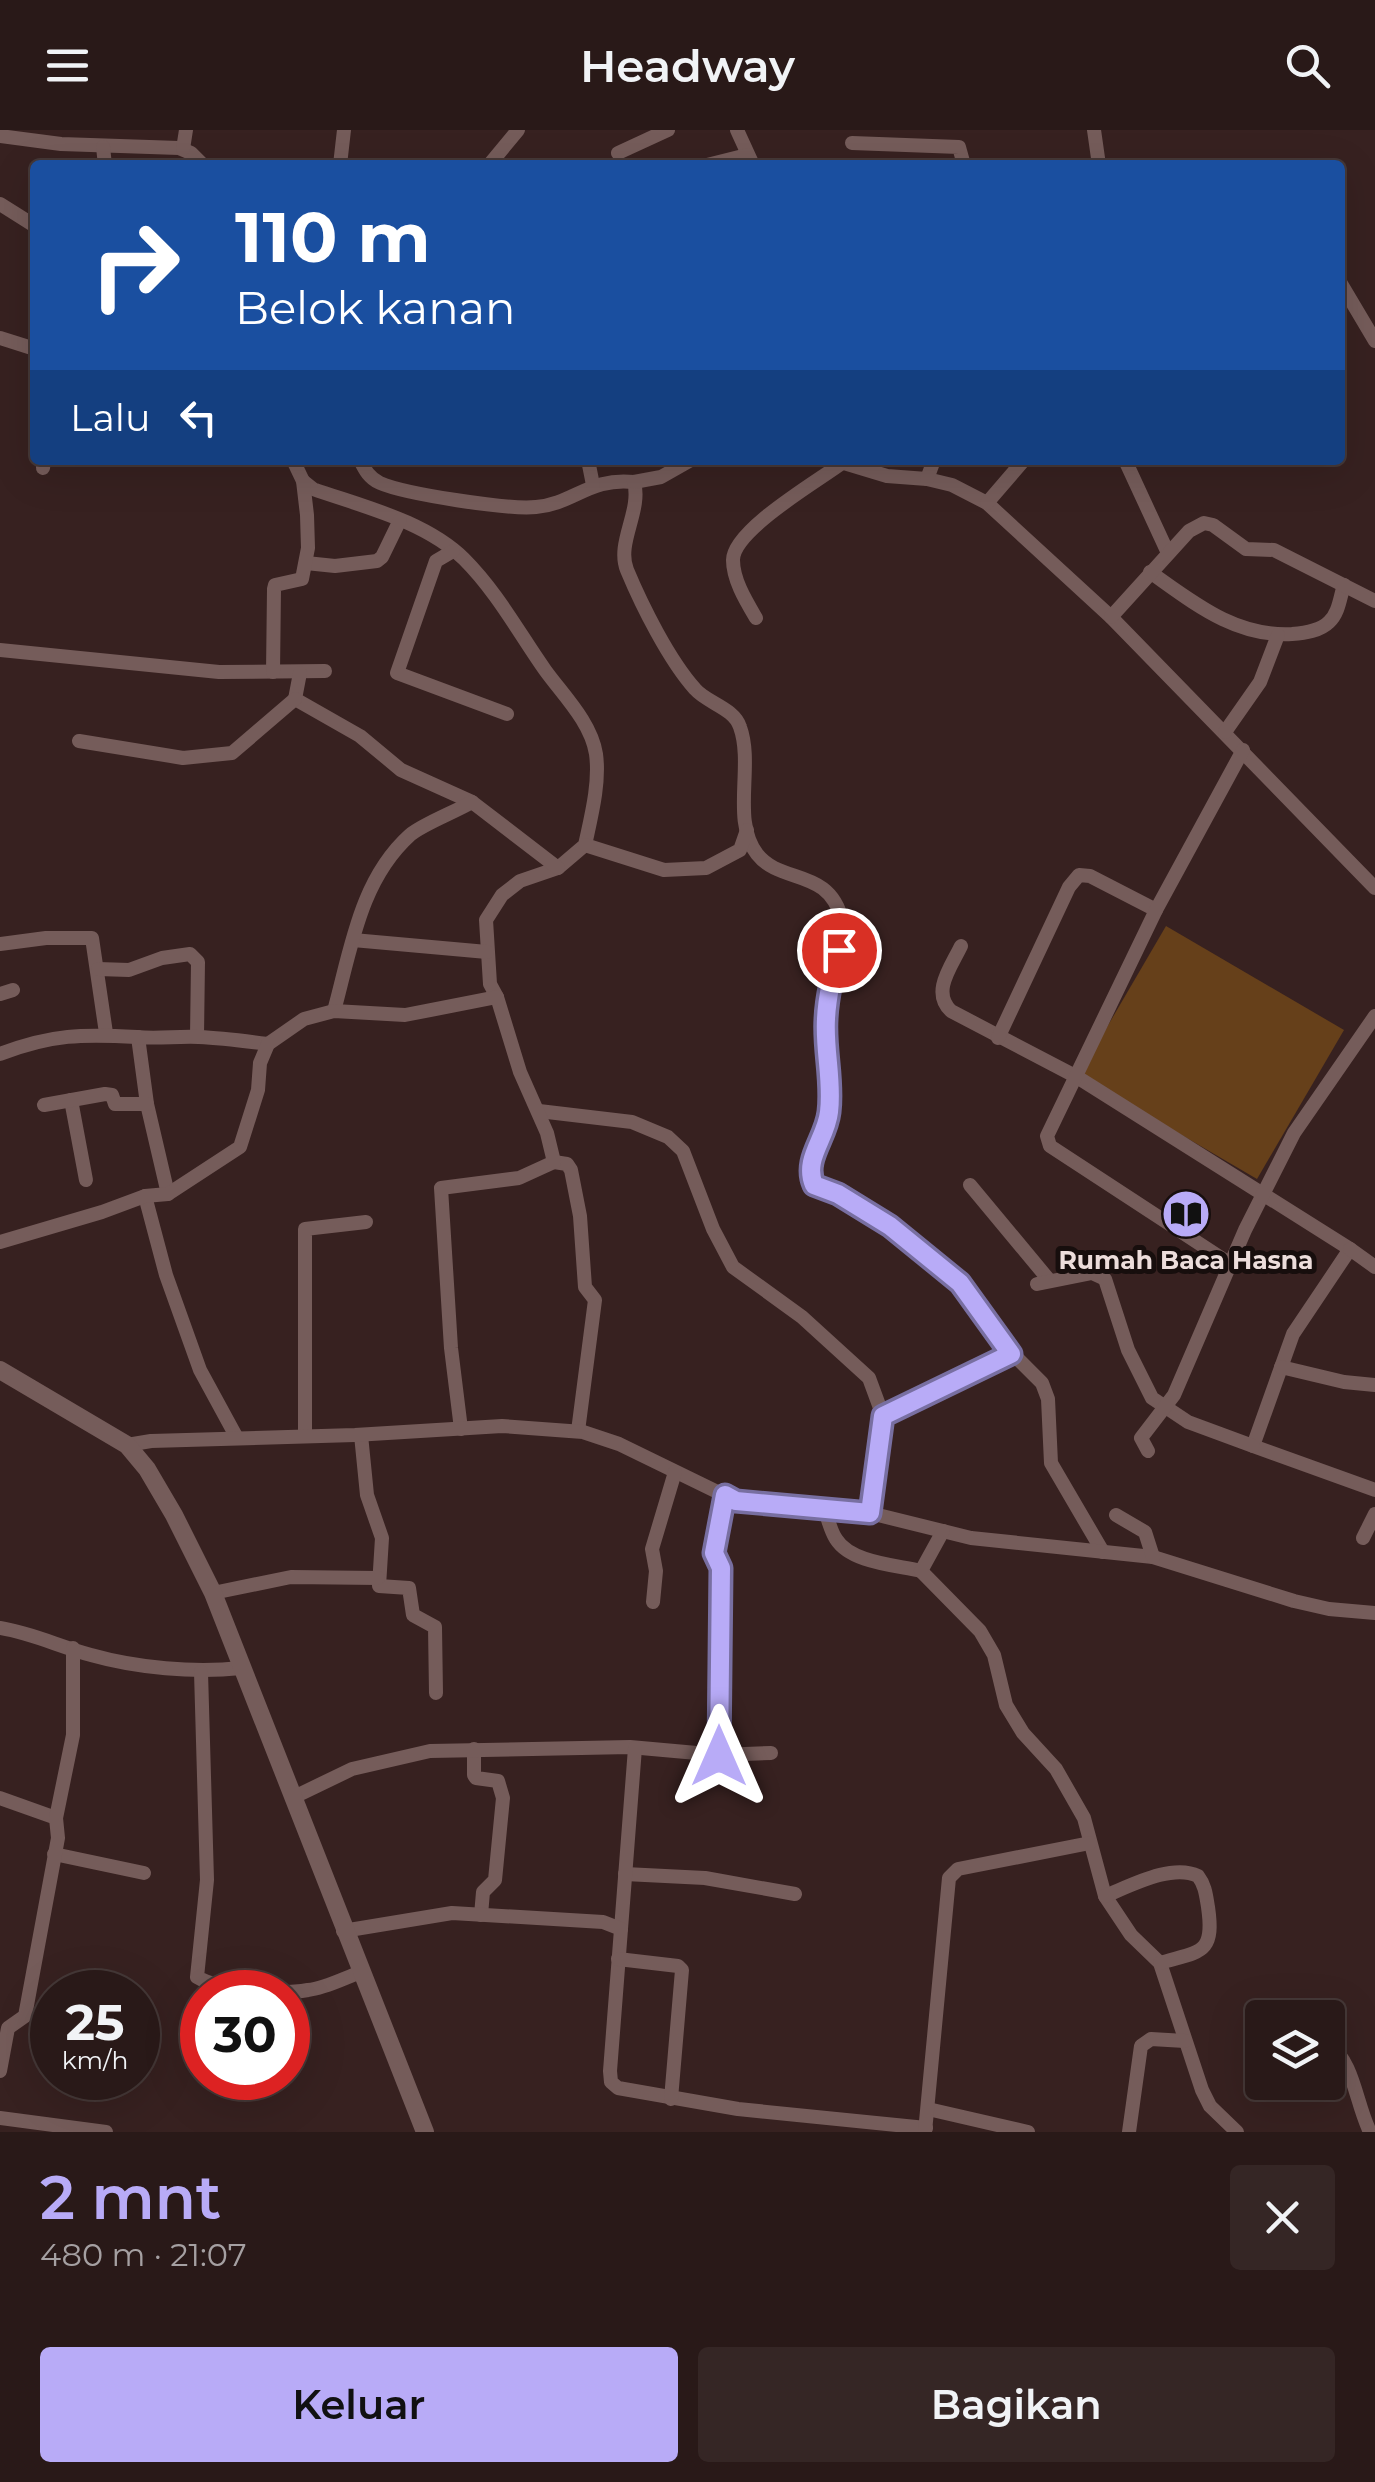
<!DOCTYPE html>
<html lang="id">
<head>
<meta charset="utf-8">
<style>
  body { margin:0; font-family:Montserrat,sans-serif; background:#352625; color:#f1f3f6; height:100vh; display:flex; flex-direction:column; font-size:38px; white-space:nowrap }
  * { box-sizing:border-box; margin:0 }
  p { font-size:32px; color:#a5a0a2 }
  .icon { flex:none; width:55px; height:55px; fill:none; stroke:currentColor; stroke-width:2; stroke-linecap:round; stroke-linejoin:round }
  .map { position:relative; height:2002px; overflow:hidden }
  .side { display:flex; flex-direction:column; background:#291918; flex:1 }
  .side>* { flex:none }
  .guide { position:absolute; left:30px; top:30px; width:1315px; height:305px; border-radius:10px; box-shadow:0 10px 40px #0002,0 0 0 2px #453837; background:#1a4fa0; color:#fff; overflow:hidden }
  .buttons { position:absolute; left:1245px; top:1870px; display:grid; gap:20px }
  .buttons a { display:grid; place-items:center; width:100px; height:100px; border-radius:10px; background:#291918; box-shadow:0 10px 40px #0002,0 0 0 2px #453837; font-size:50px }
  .speed { position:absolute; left:30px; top:1840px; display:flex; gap:20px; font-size:50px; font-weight:700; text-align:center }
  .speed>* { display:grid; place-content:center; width:130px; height:130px; border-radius:50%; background:#291918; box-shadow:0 10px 40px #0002,0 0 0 2px #453837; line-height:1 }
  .speed small { font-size:25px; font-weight:400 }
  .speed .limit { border:15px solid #d22; background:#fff; color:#111 }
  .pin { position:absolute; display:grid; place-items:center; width:85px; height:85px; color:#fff; margin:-42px; border:5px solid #fff; border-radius:50%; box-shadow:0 2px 10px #0007 }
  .me { position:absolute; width:110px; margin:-55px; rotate:0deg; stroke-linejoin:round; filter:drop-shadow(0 0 8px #0008) }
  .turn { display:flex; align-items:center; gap:35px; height:210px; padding:0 40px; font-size:45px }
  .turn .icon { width:130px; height:130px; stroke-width:2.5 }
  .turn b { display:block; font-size:70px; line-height:85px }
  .then { display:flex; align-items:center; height:95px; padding:0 40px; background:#0003; gap:20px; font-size:38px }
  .round { display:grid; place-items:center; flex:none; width:105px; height:105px; border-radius:10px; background:#352625 }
  .overview { display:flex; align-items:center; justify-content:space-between; height:170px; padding:0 40px }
  h1 { font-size:60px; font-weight:600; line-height:75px; color:#b8abf7 }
  .action { display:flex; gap:20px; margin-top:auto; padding:20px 40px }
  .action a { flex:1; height:115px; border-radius:10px; background:#b8abf7; color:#111; font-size:40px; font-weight:600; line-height:115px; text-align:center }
  .action a+a { background:#352625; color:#f1f3f6 }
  header { display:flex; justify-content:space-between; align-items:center; height:130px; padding:0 40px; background:#291918; font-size:45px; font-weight:600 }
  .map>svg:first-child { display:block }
  .green { fill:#66401a }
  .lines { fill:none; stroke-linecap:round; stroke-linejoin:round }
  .minor { stroke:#755c5a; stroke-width:14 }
  .tertiary { stroke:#755c5a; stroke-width:18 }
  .route-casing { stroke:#786fa1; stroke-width:25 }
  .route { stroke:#b8abf7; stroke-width:18 }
  .labels { text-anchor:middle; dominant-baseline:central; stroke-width:10; stroke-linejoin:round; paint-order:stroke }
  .poi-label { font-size:25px; font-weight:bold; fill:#ecdddb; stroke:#170e0d }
</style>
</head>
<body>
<header><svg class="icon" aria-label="menu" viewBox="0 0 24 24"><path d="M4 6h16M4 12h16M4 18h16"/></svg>Headway<svg class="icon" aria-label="search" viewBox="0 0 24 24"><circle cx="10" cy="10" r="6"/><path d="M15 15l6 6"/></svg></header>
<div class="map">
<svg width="1375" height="2002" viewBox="0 0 1375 2002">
  <rect width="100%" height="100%" fill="#372120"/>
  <polygon class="green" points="1166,796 1344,900 1257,1049 1079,945"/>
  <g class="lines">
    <g class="minor">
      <polyline points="737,0 753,35"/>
      <polyline points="1094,0 1099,35"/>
      <polyline points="0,6 61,14 179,18 191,23 203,35"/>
      <polyline points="852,13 959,17 964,35"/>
      <polyline points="103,17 105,35"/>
      <polyline points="183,19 186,0"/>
      <polyline points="618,23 668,0"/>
      <polyline points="340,35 344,0"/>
      <polyline points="489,35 518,0"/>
      <polyline points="707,35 747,25"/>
      <polyline points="0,74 35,96"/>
      <polyline points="1340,152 1375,211"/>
      <polyline points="0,208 35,219"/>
      <path d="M360,330C365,340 369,348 380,353C405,364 509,380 536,377C573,374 590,347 634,352C642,381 616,413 627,440C642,476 669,530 695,559C707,573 734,578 740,597C754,636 731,690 757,724C781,755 829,737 842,790C848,813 828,859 826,886C823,919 834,951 829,984C825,1010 803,1029 814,1055L838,1064L890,1096L960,1153L997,1208L1042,1253L1048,1269L1051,1333L1103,1422"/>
      <polyline points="588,330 593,355"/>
      <polyline points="834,330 887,346 927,349 952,355 987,373 1111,487 1375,758"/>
      <polyline points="1125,330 1168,423"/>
      <polyline points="43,338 44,330"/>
      <polyline points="927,349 934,330"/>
      <path d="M303,351L313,359C364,377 425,391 464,429C497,462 519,503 545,540C563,565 591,592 596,624C600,653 591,687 585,715L558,738L520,751L502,765L486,790L490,854L497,867"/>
      <polyline points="634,352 661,347 691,330"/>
      <polyline points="987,373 1024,330"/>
      <polyline points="453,421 436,431 397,543 507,584"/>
      <polyline points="306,433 335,436 377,431 382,427 400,390"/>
      <path d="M1150,442C1194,473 1235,507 1292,504C1305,503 1320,501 1329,492C1339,483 1340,467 1344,455"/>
      <polyline points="1111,487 1189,401 1204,393 1213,395 1246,419 1274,420 1375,471"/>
      <path d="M756,488C746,471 733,450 733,430C733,400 818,351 842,333"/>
      <polyline points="0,520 219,542 325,541"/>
      <polyline points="273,542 274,459 275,455 302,449 308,418 307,385 303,351 293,330"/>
      <polyline points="300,543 295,569 360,606 401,640 472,672"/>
      <polyline points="1225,602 1260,552 1278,505"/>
      <polyline points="79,611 183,628 232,623 295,569"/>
      <polyline points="585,715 664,740 706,738 740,720 747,700"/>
      <polyline points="353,810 487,822"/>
      <polyline points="0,814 46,808 92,808 106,903"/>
      <path d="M961,816C951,837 931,862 951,881L1077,947L1350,1119L1293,1204L1253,1316L1375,1360"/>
      <polyline points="98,839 129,840 162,828 190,824 198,832 197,906"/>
      <polyline points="0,864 13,860"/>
      <path d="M334,881C351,819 360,750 410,705C423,694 455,682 472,672L558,738"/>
      <polyline points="138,907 147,974 168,1064"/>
      <polyline points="998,908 1069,757 1079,745 1090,746 1156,780"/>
      <path d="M0,924C52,904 83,904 137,907C157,909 178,906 199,907C222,908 245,911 268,914"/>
      <polyline points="71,970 86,1050"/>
      <polyline points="44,975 105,964 112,965 115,974 147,974"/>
      <polyline points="539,981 632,992 668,1007 683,1021 713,1099 733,1137 802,1187 869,1248 883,1286 870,1383"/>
      <polyline points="554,1032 567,1034 571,1040 580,1086 585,1157 595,1170 578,1301"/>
      <polyline points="970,1055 1049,1150"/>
      <polyline points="145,1066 166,1145 200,1240 237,1308"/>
      <polyline points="0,1112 102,1082 145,1066 168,1064 240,1017 258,960 260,933 268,914 304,889 334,881 405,885 497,867 520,942 547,1003 554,1032 519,1048 441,1058 451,1218 461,1299"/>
      <polyline points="1350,1119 1375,1137"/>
      <polyline points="1232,1135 1050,1016 1047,1006 1156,780 1243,620"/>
      <polyline points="1037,1154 1092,1143 1105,1149 1128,1220 1152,1268 1188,1292 1253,1316"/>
      <polyline points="1281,1237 1344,1252 1375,1255"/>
      <polyline points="883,1286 1011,1224"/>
      <polyline points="361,1305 367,1365 382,1408 379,1456 409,1458 413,1485 435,1497 436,1563"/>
      <polyline points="305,1306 305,1099 366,1092"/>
      <polyline points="127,1315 151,1311 355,1305 502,1296 583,1302 619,1314 736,1371 870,1383 971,1408 1153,1427 1294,1471 1329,1479 1375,1483"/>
      <polyline points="1148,1321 1141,1308 1174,1265 1245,1100 1294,1003 1375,886"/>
      <path d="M824,1378C828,1388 830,1400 836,1409C851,1433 896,1435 921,1441"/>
      <polyline points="1116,1385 1145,1402 1153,1427"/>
      <polyline points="943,1401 921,1441 980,1501 994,1525 1006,1575 1023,1603 1056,1639 1084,1688 1105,1766 1131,1805 1160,1833 1202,1960 1210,1976 1237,2002"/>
      <polyline points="1363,1408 1375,1384"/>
      <polyline points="213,1463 291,1447 378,1448"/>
      <polyline points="653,1472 656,1441 652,1419 675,1342"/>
      <path d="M0,1498C32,1503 60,1517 91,1525C137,1538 194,1543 241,1538"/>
      <path d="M201,1542L207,1750L197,1847C220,1861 281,1865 308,1860C326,1858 344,1848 361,1842"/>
      <polyline points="474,1619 474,1645 476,1648 498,1651 503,1668 495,1750 483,1762 481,1785"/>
      <polyline points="719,1625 771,1623"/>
      <polyline points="0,1668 56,1688"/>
      <polyline points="292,1668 352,1639 430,1621 630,1617 719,1625 721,1438 714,1423 725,1365"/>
      <polyline points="54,1724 144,1743"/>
      <polyline points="625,1744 705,1748 795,1764"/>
      <path d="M1105,1766C1130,1756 1172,1733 1198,1746C1205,1755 1206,1765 1208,1777C1215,1825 1200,1821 1160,1833"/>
      <polyline points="621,1799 635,1618"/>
      <polyline points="343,1801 452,1783 603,1792 621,1799 610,1941 611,1952 618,1958 738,1979 926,1998"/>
      <polyline points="618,1829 678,1836 682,1840 671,1969"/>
      <polyline points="1297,1886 1298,1888"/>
      <path d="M1328,1912C1355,1935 1355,1971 1370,2002"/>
      <polyline points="0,1941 8,1898 25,1886 58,1708 56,1688 73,1605 73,1518"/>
      <polyline points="928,1979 1028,2002"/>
      <polyline points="0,1988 106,2002"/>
      <polyline points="925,2002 949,1748 958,1739 1090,1713"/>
      <polyline points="1129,2002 1141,1916 1151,1909 1185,1911"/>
    </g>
    <polyline class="tertiary" points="0,1240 127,1315 147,1339 174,1385 213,1463 425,2002"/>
  </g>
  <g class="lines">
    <g class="route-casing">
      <path id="route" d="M719,1626L721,1438L714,1423L725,1365L736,1371L870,1383L883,1286L1011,1224L960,1153L890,1096L838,1064L814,1055C803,1029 826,1009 829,982C833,951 824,920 826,889C827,866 833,843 839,820"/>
    </g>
    <use href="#route" class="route"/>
  </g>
  <defs>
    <g id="library-disc" transform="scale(2.5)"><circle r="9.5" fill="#b8abf7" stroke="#170e0d"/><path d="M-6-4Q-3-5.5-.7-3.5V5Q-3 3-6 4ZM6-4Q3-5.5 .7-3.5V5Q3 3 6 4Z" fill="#111"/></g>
  </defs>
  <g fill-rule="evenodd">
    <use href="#library-disc" x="1186" y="1084"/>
  </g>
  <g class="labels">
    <g class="poi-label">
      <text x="1186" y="1130">Rumah Baca Hasna</text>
    </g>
  </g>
</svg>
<div class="buttons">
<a><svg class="icon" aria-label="layers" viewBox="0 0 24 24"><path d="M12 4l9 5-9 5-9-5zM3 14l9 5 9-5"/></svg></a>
</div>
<div class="speed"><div>25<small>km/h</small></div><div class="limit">30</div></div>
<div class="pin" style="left:839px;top:820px;background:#d93025"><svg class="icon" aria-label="arrive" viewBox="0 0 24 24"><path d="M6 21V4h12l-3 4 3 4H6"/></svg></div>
<svg class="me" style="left:719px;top:1626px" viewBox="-20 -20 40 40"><path d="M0-17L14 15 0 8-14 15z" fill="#b8abf7" stroke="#fff" stroke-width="4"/></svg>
<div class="guide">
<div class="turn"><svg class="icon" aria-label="right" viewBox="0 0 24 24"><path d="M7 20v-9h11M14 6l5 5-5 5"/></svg><div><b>110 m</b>Belok kanan</div></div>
<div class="then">Lalu<svg class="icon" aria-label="left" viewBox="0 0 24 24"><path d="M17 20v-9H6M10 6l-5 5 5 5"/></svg></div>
</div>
</div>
<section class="side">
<div class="overview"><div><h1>2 mnt</h1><p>480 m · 21:07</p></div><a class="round"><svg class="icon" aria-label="close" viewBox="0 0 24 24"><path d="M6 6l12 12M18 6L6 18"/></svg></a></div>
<div class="action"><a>Keluar</a><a>Bagikan</a></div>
</section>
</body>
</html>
